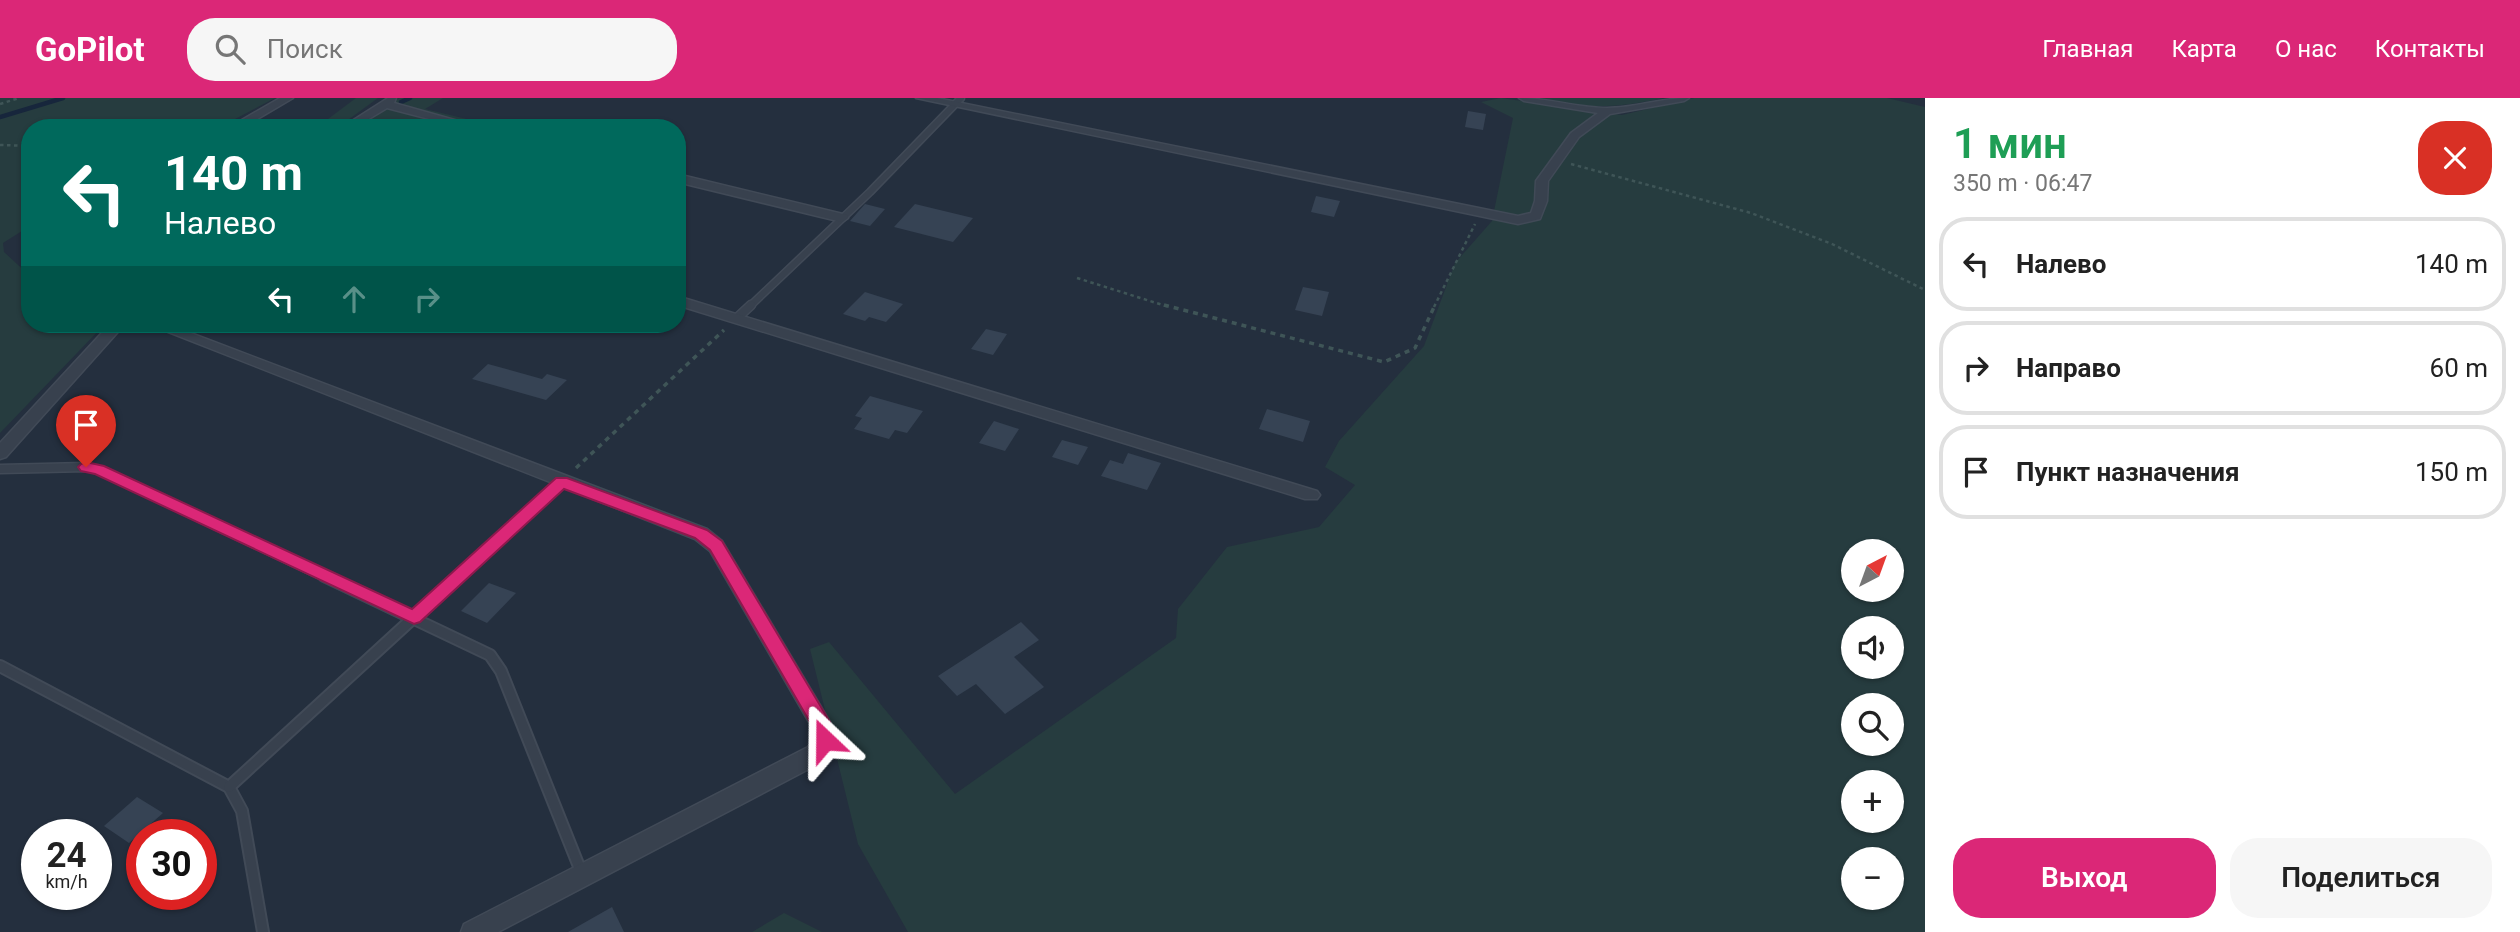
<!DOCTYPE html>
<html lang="ru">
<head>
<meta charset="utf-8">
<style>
  body { margin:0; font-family:Roboto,sans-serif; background:#f6f6f6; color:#222; height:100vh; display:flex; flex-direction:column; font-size:26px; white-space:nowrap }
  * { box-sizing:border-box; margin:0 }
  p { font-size:23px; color:#767676 }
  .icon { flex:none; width:38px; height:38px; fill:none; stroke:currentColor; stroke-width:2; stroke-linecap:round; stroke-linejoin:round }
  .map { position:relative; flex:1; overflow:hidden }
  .panel { display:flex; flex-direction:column; background:#fff; width:595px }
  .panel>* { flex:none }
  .banner { position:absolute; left:21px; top:21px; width:665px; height:214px; border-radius:28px; box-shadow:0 2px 5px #0004; background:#00695c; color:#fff; overflow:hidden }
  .needle { width:46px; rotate:41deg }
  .tools { position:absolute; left:1841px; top:441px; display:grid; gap:14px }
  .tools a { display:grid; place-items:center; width:63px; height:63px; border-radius:50%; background:#fff; box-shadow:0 2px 5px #0004; font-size:35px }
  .speed { position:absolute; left:21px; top:721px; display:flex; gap:14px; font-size:35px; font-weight:700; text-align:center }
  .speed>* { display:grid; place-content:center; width:91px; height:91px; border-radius:50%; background:#fff; box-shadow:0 2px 5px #0004; line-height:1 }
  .speed small { font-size:18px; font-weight:400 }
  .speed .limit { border:10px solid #d22; background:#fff; color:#111 }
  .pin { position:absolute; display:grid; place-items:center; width:60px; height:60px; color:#fff; margin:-72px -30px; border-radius:50% 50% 50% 0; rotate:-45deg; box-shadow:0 0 7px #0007 }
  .pin .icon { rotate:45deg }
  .me { position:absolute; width:77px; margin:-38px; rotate:337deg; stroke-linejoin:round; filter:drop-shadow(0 0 5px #0008) }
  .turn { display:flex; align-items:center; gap:24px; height:147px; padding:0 28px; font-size:32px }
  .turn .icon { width:91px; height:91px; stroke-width:2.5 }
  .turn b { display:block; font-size:49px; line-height:60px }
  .lanes { display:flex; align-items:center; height:66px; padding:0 28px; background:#0003; justify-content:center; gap:35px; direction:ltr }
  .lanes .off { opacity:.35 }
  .round { display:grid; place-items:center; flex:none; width:74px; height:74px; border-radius:28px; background:#f6f6f6 }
  .overview { display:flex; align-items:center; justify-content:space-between; height:119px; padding:0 28px }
  h1 { font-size:42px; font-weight:600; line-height:52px; color:#1e9e55 }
  .cta { display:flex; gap:14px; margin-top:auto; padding:14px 28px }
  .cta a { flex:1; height:80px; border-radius:28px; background:#db2777; color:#fff; font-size:28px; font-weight:600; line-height:80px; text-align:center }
  .cta a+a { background:#f6f6f6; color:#222 }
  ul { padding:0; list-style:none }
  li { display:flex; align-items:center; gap:21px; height:94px; margin:0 14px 10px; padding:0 14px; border:4px solid #e0e0e0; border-radius:28px }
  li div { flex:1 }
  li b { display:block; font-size:26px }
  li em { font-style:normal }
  header { display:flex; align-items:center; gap:42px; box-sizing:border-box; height:98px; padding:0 35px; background:#db2777; color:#fff }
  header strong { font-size:33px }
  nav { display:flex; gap:38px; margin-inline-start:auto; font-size:24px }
  .search { width:490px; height:63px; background:#f6f6f6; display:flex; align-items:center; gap:18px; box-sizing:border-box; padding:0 24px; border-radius:28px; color:#767676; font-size:26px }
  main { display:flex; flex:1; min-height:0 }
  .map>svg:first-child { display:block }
  .green { fill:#263c3f; fill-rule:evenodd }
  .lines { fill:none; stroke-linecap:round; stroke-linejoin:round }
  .stream { stroke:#17263c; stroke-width:4.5 }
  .building { fill:#364354 }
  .service-far2-casing { stroke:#414a57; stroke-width:9 }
  .service-far1-casing { stroke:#414a57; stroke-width:11 }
  .service-casing { stroke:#414a57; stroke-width:14 }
  .minor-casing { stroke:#414a57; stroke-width:3 }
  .path-far1 { stroke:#3f5557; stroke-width:2.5; stroke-dasharray:3.5 3.5; stroke-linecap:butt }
  .path { stroke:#3f5557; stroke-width:3.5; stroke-dasharray:5 5; stroke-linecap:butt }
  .service-far2 { stroke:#38414e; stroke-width:6 }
  .service-far1 { stroke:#38414e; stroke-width:8 }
  .service { stroke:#38414e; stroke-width:10 }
  .minor { fill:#38414e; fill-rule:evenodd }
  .route { fill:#db2777; stroke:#8e194d; stroke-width:2 }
</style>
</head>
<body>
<header>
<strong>GoPilot</strong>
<div class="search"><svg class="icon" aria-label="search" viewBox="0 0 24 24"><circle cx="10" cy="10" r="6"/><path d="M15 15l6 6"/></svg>Поиск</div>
<nav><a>Главная</a><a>Карта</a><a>О нас</a><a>Контакты</a></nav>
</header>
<main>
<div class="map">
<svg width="1925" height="834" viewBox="0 0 1925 834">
  <rect width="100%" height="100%" fill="#242f3e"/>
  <g class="green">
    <polygon points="0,0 275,0 218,30 30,30 30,128 3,145 4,154 30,178 30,226 103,228 0,335"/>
    <polygon points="356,0 378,0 337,30 316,30"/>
    <path d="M399,0H443L425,11L504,30H429L400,23C387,30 370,33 355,27Z"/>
    <path d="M1501,0L1622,17L1694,0H1887L1925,9V834H908L858,746L810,551L829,544L955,696L1176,540L1178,511L1227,449L1319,429L1355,387L1325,369L1339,343L1424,248L1455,165L1492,123L1513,20L1481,4ZM1853,453H1892V492H1853ZM1853,530H1892V569H1853ZM1853,607H1892V646H1853ZM1853,684H1892V723H1853ZM1853,761H1892V800H1853Z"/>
    <path d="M1533,0H1664C1613,11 1585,11 1533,0Z"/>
    <polygon points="784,815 822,834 752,834"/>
  </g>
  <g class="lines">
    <g class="stream">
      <polyline points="401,4 410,0"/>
      <polyline points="0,19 63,0"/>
    </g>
  </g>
  <g class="building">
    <polygon points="1468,13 1486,16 1483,32 1465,29"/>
    <polygon points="1316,98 1340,103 1334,119 1311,114"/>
    <polygon points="865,106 885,111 870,128 850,123"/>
    <polygon points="915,106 973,120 953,144 894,129"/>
    <polygon points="1303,189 1329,194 1322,218 1295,212"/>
    <polygon points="865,194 903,206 886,224 869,219 865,223 843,216"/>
    <polygon points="986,231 1007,236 993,257 971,251"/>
    <polygon points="488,266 542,281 547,276 567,282 546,302 472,281"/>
    <polygon points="870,298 923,313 907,335 895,332 889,341 854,331 862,320 855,318"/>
    <polygon points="1267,311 1310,323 1303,344 1259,331"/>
    <polygon points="994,323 1019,331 1005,353 979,345"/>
    <polygon points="1062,342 1088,349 1078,367 1052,359"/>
    <polygon points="1128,355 1161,365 1147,392 1101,378 1110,362 1123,366"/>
    <polygon points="489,485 516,495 487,525 461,513"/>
    <polygon points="1021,524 1039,542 1014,559 1044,589 1005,616 976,586 957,598 938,578"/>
    <polygon points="137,699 163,715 129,745 104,728"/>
    <polygon points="612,809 624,834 568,834"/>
  </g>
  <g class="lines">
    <g class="service-far2-casing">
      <polyline id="service-far2" points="749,209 870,94 961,0"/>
    </g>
    <g class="service-far1-casing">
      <g id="service-far1">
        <polyline points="737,220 751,207"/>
        <polyline points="0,371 86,369 99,372 327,480"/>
        <polyline points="457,480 562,384"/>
      </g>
    </g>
    <g class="service-casing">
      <g id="service">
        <polyline points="324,478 490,557 501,573 582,776"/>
        <polyline points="0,568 229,689 242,713 263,834"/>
        <polyline points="229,689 459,478"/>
      </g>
    </g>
    <g class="minor-casing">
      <g id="minor">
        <polygon points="280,0 293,0 242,30 228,30"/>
        <polygon points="388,0 396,0 394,5 483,30 464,30 387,10 354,30 341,30"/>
        <path d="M916,0H937L1518,118L1531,115L1535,103L1536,83L1571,35L1598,15L1524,3L1519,0C1548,0 1577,10 1607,10C1634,10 1661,0 1689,0L1684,3L1610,16L1579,39L1548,83L1547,103L1540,121L1518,126Z"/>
        <polygon points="677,76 847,117 848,120 842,124 677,84"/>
        <polygon points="677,198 1317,393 1320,397 1317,401 1305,401 677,207"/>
        <polygon points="110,226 125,226 6,359 0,361 0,345"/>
        <polygon points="148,226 167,226 707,431 722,443 830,624 836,642 824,663 498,834 461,834 464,826 808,649 814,641 813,631 710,453 695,441"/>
      </g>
    </g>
    <g class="path-far1">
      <polyline points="0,6 19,0"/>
      <polyline points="0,47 30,48"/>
      <polyline points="1571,66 1751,115 1832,146 1925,192"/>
      <polyline points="1077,180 1169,209"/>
      <polyline points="1434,209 1475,126"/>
    </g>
    <g class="path">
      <polyline points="1164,207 1384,264 1415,250 1435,207"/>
      <polyline points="576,370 724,232"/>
    </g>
    <use href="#service-far2" class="service-far2"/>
    <use href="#service-far1" class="service-far1"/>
    <use href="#service" class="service"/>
    <use href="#minor" class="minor"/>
  </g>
  <polygon class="route" points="86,364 104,368 412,511 556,380 567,380 707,432 722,443 830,624 834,642 832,648 825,650 818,648 814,631 710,452 695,440 564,391 420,524 414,526 95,376 81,373 78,369 81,366"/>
</svg>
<div class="tools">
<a><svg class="needle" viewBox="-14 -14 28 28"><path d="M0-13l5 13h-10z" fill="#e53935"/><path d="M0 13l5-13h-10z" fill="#767676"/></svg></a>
<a><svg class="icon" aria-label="sound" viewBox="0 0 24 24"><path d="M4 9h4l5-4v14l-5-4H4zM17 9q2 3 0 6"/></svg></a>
<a><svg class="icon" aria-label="search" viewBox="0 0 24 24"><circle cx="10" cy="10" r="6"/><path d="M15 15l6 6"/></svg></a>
<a>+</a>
<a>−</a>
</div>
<div class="speed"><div>24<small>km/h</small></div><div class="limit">30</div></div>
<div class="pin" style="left:86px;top:369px;background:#d93025"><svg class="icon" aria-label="arrive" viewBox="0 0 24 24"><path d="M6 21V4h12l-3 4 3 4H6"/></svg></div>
<svg class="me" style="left:825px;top:642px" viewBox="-20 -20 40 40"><path d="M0-17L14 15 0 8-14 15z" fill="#db2777" stroke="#fff" stroke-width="4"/></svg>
<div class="banner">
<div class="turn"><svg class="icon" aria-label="left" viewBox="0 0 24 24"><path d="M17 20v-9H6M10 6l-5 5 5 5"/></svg><div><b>140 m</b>Налево</div></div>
<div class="lanes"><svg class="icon" aria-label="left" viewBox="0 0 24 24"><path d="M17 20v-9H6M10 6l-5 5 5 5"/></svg><svg class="icon off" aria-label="ahead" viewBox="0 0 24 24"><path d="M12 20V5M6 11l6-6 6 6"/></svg><svg class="icon off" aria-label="right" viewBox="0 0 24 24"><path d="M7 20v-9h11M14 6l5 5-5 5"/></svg></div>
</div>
</div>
<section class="panel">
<div class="overview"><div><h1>1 мин</h1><p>350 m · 06:47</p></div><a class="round" style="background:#d93025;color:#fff"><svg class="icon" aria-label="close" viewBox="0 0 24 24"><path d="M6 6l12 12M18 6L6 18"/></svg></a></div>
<ul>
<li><svg class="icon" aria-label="left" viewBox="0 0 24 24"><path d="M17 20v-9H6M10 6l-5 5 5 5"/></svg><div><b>Налево</b></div><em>140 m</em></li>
<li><svg class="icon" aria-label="right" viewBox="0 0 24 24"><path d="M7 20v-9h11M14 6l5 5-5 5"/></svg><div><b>Направо</b></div><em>60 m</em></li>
<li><svg class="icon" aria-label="arrive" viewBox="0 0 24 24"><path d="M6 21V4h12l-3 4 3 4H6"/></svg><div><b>Пункт назначения</b></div><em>150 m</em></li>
</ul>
<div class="cta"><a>Выход</a><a>Поделиться</a></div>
</section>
</main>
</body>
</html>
